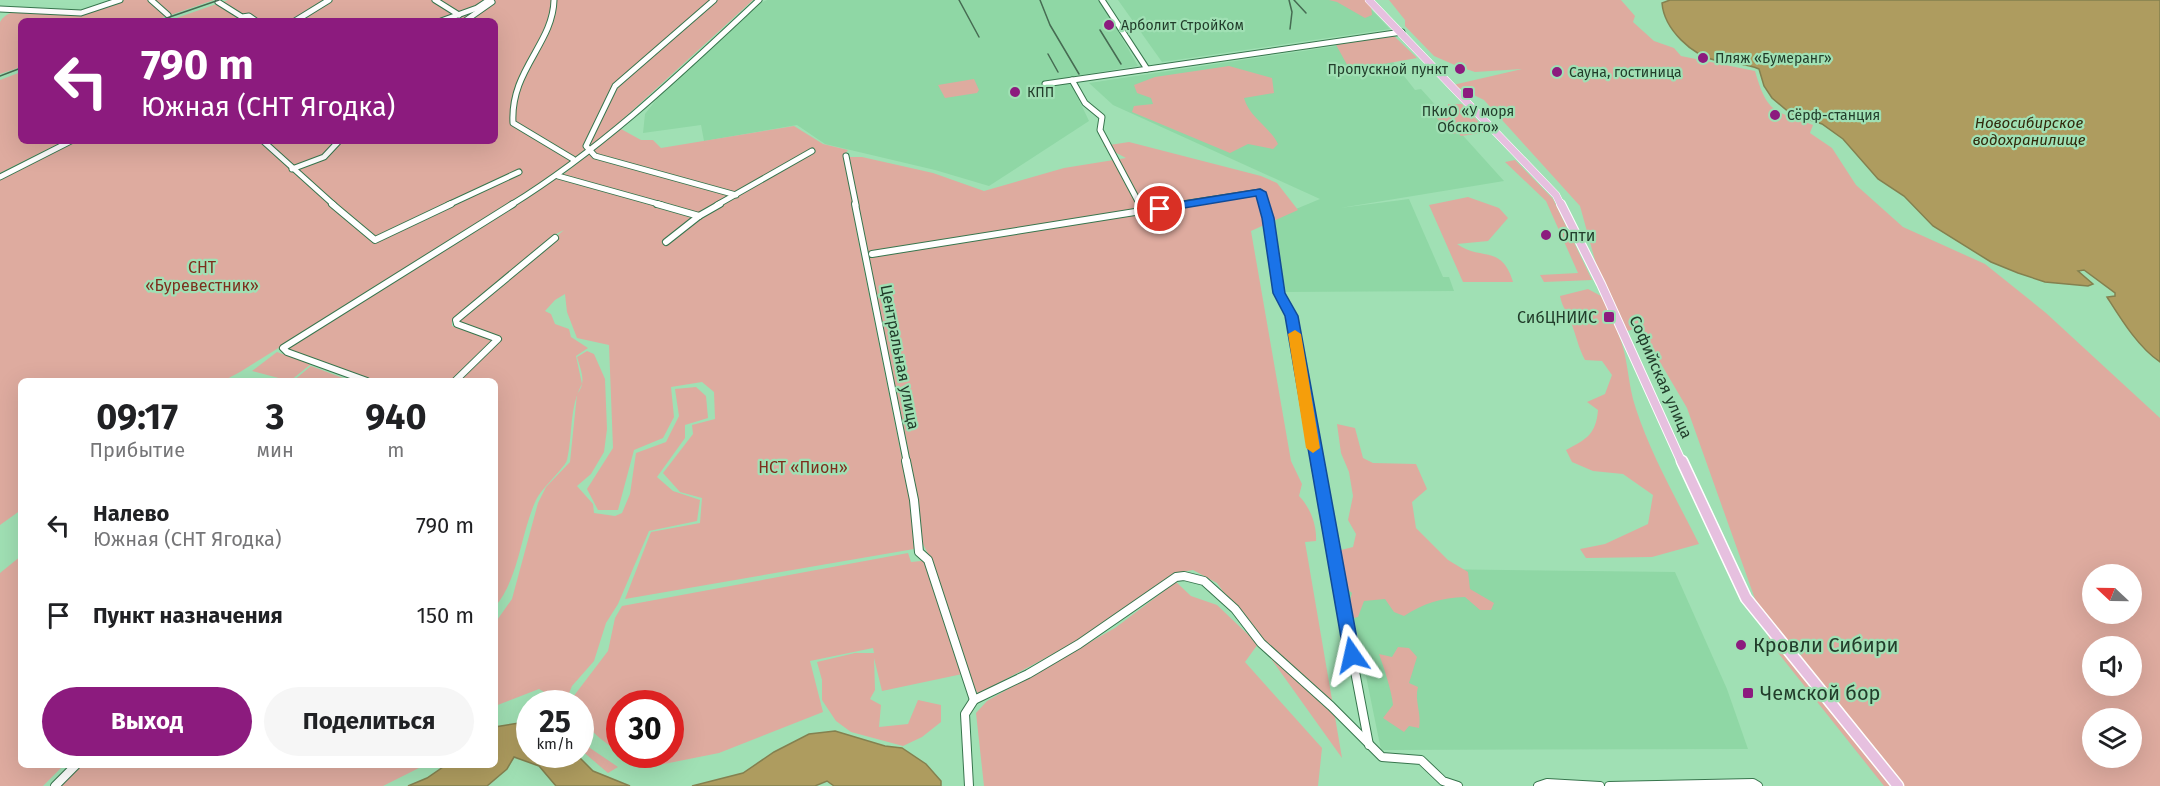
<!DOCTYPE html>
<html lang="ru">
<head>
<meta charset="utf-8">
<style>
  body { margin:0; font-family:"Fira Sans",sans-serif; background:#f6f6f6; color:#202124; height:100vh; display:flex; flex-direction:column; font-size:22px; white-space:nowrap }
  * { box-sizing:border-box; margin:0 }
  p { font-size:20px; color:#757577 }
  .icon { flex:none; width:33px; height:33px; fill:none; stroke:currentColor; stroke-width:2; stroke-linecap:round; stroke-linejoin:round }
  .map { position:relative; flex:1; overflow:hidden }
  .side { position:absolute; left:18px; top:378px; width:480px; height:390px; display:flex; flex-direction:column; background:#fff; border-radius:9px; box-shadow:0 6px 24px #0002 }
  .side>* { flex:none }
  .top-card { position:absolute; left:18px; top:18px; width:480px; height:126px; border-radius:9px; box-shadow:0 6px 24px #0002; background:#8c1b7e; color:#fff; overflow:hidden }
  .needle { width:39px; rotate:292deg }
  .controls { position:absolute; left:2082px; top:564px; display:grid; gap:12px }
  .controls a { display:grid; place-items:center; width:60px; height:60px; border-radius:50%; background:#fff; box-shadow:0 6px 24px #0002; font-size:30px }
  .speed { position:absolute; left:516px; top:690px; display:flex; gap:12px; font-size:30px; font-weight:700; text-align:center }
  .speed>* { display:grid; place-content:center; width:78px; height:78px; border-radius:50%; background:#fff; box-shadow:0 6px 24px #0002; line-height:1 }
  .speed small { font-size:15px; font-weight:400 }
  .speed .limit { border:9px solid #d22; background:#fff; color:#111 }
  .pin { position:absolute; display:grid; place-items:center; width:51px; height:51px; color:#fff; margin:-26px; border:3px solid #fff; border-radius:50%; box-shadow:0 2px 6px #0007 }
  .me { position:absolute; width:66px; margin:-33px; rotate:349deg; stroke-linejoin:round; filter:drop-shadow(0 0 4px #0008) }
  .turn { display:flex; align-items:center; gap:21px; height:126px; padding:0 24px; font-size:27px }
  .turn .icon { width:78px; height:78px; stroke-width:2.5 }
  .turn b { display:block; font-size:42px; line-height:51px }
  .eta { display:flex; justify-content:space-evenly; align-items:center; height:102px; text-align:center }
  .eta b { font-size:36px; font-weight:700; line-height:42px }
  .action { display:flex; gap:12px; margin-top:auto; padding:12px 24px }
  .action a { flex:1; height:69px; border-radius:36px; background:#8c1b7e; color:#fff; font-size:24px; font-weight:700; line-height:69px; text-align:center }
  .action a+a { background:#f6f6f6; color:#202124 }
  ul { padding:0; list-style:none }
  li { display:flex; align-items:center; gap:18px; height:90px; padding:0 24px }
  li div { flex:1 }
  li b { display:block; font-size:22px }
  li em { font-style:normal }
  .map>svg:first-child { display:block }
  .built { fill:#8fd7a5 }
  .green { fill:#deab9f; fill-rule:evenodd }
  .water { fill:#ae9c5f; stroke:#84804f; stroke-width:1.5 }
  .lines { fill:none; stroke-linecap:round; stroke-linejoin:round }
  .minor-far2-casing { stroke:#37754d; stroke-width:7 }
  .minor-far1-casing { stroke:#37754d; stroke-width:8 }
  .minor-casing { stroke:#37754d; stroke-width:10 }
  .major-far2-casing { stroke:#fff; stroke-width:8 }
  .major-far1-casing { stroke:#fff; stroke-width:10 }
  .major-casing { stroke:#fff; stroke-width:13 }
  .minor-far2 { stroke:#fff; stroke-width:5 }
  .minor-far1 { stroke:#fff; stroke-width:6 }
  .minor { stroke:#fff; stroke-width:8 }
  .major-far2 { stroke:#e6c0df; stroke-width:7 }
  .major-far1 { stroke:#e6c0df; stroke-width:8 }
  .major { stroke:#e6c0df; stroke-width:10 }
  .rail { stroke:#466b52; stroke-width:1.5 }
  .route { fill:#1a73e8; stroke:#114b97; stroke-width:1.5 }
  .slow { fill:#f59e0b }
  .poi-dot { fill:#8c1b7e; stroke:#a0e0b4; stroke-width:2 }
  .labels { text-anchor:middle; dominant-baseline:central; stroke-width:4.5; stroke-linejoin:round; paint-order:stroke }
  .far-poi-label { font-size:14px; fill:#223d2b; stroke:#a0e0b4; text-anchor:start }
  .far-water-label { font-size:15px; font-style:italic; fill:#31290c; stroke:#a0e0b4 }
  .poi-label { font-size:16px; fill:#223d2b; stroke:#a0e0b4; text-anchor:start }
  .park-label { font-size:16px; fill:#7d2e1d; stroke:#a0e0b4 }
  .street-label { font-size:16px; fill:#223d2b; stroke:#a0e0b4 }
  .near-poi-label { font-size:20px; fill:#223d2b; stroke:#a0e0b4; text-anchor:start }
</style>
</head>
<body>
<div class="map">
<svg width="2160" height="786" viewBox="0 0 2160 786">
  <rect width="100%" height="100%" fill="#a0e0b4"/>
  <g class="built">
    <polygon points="767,0 1100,0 1138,66 1068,77 1089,121 989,186 935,170 825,144 797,125 704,141 701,125 643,133 645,114 662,92 756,5"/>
    <polygon points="1118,0 1362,0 1390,29 1162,62"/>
    <polygon points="1376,40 1415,90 1421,89 1504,181 1340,208 1409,199 1443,277 1449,277 1454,291 1286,292 1272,219 1320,199 1113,105 1089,83"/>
    <polygon points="1344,568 1675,572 1727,689 1748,749 1381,750"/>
  </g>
  <g class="green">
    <path d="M124,0H214L153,21H21V67L0,74V22C11,1 59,14 80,14C94,14 111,4 124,0Z"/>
    <polygon points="228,0 325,0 289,21 168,21"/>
    <polygon points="332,0 753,0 599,141 541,184 240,372 223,381 21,381 21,510 0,525 0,179 78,141 495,141 495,21 298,21"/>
    <polygon points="1329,0 1365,0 1371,6 1372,15 1365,18 1337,2"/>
    <path d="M1389,0H1621L1635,16L1633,22L1654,41L1674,48L1681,56L1755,71C1767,113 1774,111 1813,125L1810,133L1832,148L1856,185L1903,227L1985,264L2046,313L2160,418V786H1884L1771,644L1687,408L1640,328L1618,333C1629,358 1627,384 1636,409C1651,455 1677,500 1699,544L1652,557L1586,558L1580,549L1605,544L1648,524L1653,495L1623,474L1593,471L1572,462L1566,450C1587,439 1596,434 1598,410L1587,402L1605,394L1612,375L1602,361L1585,360C1578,346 1578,342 1573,328C1570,316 1562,308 1560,296L1588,289L1601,296L1609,311L1580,206L1484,100L1453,85L1522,69L1475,72L1457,66L1434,56L1405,26V20ZM2092,574H2132V614H2092ZM2092,646H2132V686H2092ZM2092,718H2132V758H2092Z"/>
    <polygon points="1394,36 1417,58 1350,70 1335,43"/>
    <path d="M1229,66L1272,78L1274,93L1244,98C1249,117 1269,126 1278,144L1273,149L1248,144L1230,153L1132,112L1134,106L1153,104L1151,98L1137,93L1134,85L1155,77Z"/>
    <polygon points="21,72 21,141 64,141 0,173 0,80"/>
    <polygon points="974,79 979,90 977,93 945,98 938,85"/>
    <polygon points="1448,104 1462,104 1488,132 1461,136 1458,133 1451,134 1435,116 1448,114"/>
    <path d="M794,126L823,144L848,150L845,154L856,229L913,514L914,549L625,599L651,532L700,523L702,498L680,492L663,473L693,434L692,425L715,419L714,392L702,382L671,387L674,417L663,438L634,450L618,510H598L587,489L613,448L609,345L577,338L567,312L565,294L555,300L545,311L551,314L555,324L569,329L571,337L588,348L576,356L582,384C569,407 573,435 567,460C566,466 542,488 536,500C520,535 520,576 495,607V381H459L502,338L459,323V319L564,230L554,235L452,320V326L493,340L451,381H372L286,349L565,173L621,129L641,140H653L661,148Z"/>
    <path d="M1129,142L1261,176L1277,183L1298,210L1251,231L1291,461L1302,484L1299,496C1310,507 1317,525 1316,541L1305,542L1342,758L1217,583L1193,570L1176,573L1105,626L978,694L967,673L882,691L874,658L875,690L870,699L881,705L879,727L908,724L918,700L941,705V722L922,737L903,746L851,732L836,721L822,700V680L817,662L855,653H874L873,648L810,661L823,712L719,753L644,768L622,755L670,754V704H620L619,753C602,739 581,728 580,704L575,703L573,697L608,651L615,618L622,606L908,553L911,562L931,560L923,544L909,453L848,157H862L933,173L984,191L1064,168L1126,158L1103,146Z"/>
    <polygon points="1515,160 1553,199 1592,280 1544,282 1540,275 1578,273 1546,201 1505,162"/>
    <path d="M1468,197L1499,208L1508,218L1488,241L1457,244C1480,261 1502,244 1513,282H1463L1429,205Z"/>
    <path d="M587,351L594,354L605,379L607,429L604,452L591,474L577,486L593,504L594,513L615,516L622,513L630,494L636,453L666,442L679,416L675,389L696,387L706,396L708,418L685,425V438L657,477L673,491L700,500L697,521L649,531L618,604L606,623L594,661L572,686L565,703H552L551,696L539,689L495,706V623L512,599L538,503L546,487L570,462L577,394C587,383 581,371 577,357Z"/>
    <polygon points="277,352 311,364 290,381 252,371"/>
    <polygon points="311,366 351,381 293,381"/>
    <path d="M1337,424L1355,428L1363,458L1373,463L1416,464L1427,489L1412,502L1416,528L1448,560L1468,572L1470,589L1494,603L1491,610H1480L1465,597C1441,598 1424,603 1404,616L1394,612L1385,599L1364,601L1358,617L1350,619L1347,612L1352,593L1343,585L1336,562L1341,550L1353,547L1356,534L1348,520L1353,496L1349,472L1341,453Z"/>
    <polygon points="21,556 21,765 64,765 43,786 0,786 0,573"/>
    <polygon points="1176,582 1191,596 1217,605 1258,644 1245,662 1322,748 1318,786 984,786 976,713 987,701 1115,628"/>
    <path d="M1398,647L1409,648L1417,657L1409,683L1418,687C1414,700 1422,714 1419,728L1409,726L1404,732L1383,718L1393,705C1392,692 1384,668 1379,654L1392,657Z"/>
    <polygon points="580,734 590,748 618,767 608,773 581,750"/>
    <polygon points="76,765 425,765 383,786 55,786"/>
  </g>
  <g class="water">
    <path d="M1670,0H2160V362C2138,347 2121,319 2107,297L2115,296V293L2084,270L2078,271L2093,284L2088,286L2045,282L2018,273L1991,262L1933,226L1904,196L1878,179L1843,139L1822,124L1790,113L1772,98L1764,86L1759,69C1747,63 1731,64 1718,61C1692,56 1664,29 1662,3Z"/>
    <polygon points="519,723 529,726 530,754 577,755 593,771 630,786 556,786 539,766 514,757 507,769 487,786 408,786 427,778 446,765 495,765 495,727"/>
    <polygon points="835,731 885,746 902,748 926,764 941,781 941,786 834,786 827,781 815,786 692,786 743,773 774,752 809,734"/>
  </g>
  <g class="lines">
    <g class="minor-far2-casing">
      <g id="minor-far2">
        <polyline points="151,0 168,15"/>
        <polyline points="435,0 459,15"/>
        <path d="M554,0C553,44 510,70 513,123L573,159"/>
        <polyline points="714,0 615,86 586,146 595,156 736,195"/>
        <polyline points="1102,0 1147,69"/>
        <polyline points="218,2 242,17 249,16 256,21"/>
        <polyline points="0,9 81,13 120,0"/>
        <polyline points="295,21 329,0"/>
        <polyline points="441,21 477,8 489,0"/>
        <polyline points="465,21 492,2"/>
        <polyline points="1072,80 1085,103 1102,117 1100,130 1140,205"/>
        <polyline points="1045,84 1402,32"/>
        <polyline points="263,141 334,205"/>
        <polyline points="846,156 856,205"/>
        <polyline points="292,169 324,157 339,141"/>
        <polyline points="558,176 662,205"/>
        <polyline points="0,177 71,141"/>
        <polyline points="448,205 519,172"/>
        <path d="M511,205C603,148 680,74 759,0"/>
        <polyline points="717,205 812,151"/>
        <polyline points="1176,205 1260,192 1264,205"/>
      </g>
    </g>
    <g class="minor-far1-casing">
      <g id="minor-far1">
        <polyline points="332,204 375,240 451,204"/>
        <polyline points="657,204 699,216"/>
        <polyline points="855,204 907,463"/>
        <polyline points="1139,204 1143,212"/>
        <polyline points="1264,204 1279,293 1291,316 1315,463"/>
        <polyline points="666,242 699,216 720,204"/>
        <polyline points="872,254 1185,204"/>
        <polyline points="367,381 287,352 283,348 513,204"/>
        <polyline points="455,381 498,339 457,324 456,320 555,238"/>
      </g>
    </g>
    <g class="minor-casing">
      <g id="minor">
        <polyline points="906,461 914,500 919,552 928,560 974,700 1028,674 1079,644 1176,577 1184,576 1204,581 1235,609 1261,643 1331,706 1382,757 1421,760 1443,781 1458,786"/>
        <polyline points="1315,461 1369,745"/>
        <polyline points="55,786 76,765"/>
        <polyline points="969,786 965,714 974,700"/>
        <polyline points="1538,786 1547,783 1600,786"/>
        <polyline points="1609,786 1753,783 1758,786"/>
      </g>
    </g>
    <g class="major-far2-casing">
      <polyline id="major-far2" points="1369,0 1556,195 1561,205"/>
    </g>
    <g class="major-far1-casing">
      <polyline id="major-far1" points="1561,204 1601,284 1682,463"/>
    </g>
    <g class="major-casing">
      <polyline id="major" points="1682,461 1746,598 1898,786"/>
    </g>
    <use href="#minor-far2" class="minor-far2"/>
    <use href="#minor-far1" class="minor-far1"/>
    <use href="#minor" class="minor"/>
    <use href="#major-far2" class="major-far2"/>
    <use href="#major-far1" class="major-far1"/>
    <use href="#major" class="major"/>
    <g class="rail">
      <polyline points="959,0 979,37"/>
      <polyline points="1040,0 1050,25 1079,74"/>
      <polyline points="1289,0 1292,12 1290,29"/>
      <polyline points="1294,0 1306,13"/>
      <polyline points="158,21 219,0"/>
      <polyline points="1100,30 1121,64"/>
      <polyline points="1048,54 1058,72"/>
      <polyline points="0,76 21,68"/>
    </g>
  </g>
  <polygon class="route" points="1260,189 1266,192 1274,218 1285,293 1298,316 1360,655 1358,660 1352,662 1346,660 1344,655 1285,316 1273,293 1262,218 1256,196 1160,212 1154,209 1160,205"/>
  <polygon class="slow" points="1295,330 1301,334 1320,448 1313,453 1306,448 1288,334"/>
  <g class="poi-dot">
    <circle cx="1109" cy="25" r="6"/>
    <circle cx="1703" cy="58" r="6"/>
    <circle cx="1460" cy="69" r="6"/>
    <circle cx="1557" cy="72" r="6"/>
    <circle cx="1015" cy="92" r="6"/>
    <rect x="1462" y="87" width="12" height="12" rx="3"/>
    <circle cx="1775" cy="115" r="6"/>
    <circle cx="1546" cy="235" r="6"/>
    <rect x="1603" y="311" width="12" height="12" rx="3"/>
    <circle cx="1741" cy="645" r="6"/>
    <rect x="1742" y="687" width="12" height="12" rx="3"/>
  </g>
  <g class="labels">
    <g class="far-poi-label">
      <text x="1121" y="25">Арболит СтройКом</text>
      <text x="1715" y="58">Пляж «Бумеранг»</text>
      <text x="1448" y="69" text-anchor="end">Пропускной пункт</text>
      <text x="1569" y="72">Сауна, гостиница</text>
      <text x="1027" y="92">КПП</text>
      <text x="1468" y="111" text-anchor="middle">ПКиО «У моря<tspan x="1468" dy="16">Обского»</tspan></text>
      <text x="1787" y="115">Сёрф-станция</text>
    </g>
    <g class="far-water-label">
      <text x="2029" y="123">Новосибирское<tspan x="2029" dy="17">водохранилище</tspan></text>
    </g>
    <g class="poi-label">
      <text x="1558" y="235">Опти</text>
      <text x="1597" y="317" text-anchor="end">СибЦНИИС</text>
    </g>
    <g class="park-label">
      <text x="202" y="267">СНТ<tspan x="202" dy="18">«Буревестник»</tspan></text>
      <text x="803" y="467">НСТ «Пион»</text>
    </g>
    <g class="street-label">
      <text transform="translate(900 357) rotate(79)">Центральная улица</text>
      <text transform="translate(1661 377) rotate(66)">Софийская улица</text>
    </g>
    <g class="near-poi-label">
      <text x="1753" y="645">Кровли Сибири</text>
      <text x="1760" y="693">Чемской бор</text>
    </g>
  </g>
</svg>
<div class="controls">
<a><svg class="needle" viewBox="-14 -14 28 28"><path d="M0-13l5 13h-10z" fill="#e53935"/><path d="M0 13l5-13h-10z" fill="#757577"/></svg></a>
<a><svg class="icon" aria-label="sound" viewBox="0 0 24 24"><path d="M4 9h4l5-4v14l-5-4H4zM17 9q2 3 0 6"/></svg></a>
<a><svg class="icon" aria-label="layers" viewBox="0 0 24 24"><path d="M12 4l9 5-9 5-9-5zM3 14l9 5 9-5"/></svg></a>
</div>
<div class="speed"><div>25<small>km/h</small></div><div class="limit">30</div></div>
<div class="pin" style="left:1160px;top:209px;background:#d93025"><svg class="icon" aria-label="arrive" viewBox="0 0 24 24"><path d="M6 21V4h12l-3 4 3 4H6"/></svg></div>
<svg class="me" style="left:1352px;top:655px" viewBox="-20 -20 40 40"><path d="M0-17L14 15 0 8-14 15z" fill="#1a73e8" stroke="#fff" stroke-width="4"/></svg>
<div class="top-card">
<div class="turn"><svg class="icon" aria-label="left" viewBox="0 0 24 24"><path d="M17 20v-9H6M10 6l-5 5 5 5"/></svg><div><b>790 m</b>Южная (СНТ Ягодка)</div></div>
</div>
<section class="side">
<div class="eta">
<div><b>09:17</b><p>Прибытие</p></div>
<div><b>3</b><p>мин</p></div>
<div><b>940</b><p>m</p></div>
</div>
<ul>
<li><svg class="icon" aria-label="left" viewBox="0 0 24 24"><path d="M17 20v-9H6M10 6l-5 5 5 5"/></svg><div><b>Налево</b><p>Южная (СНТ Ягодка)</p></div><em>790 m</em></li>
<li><svg class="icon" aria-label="arrive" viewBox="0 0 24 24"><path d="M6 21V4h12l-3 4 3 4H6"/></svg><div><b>Пункт назначения</b></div><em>150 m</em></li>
</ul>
<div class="action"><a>Выход</a><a>Поделиться</a></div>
</section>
</div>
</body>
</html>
